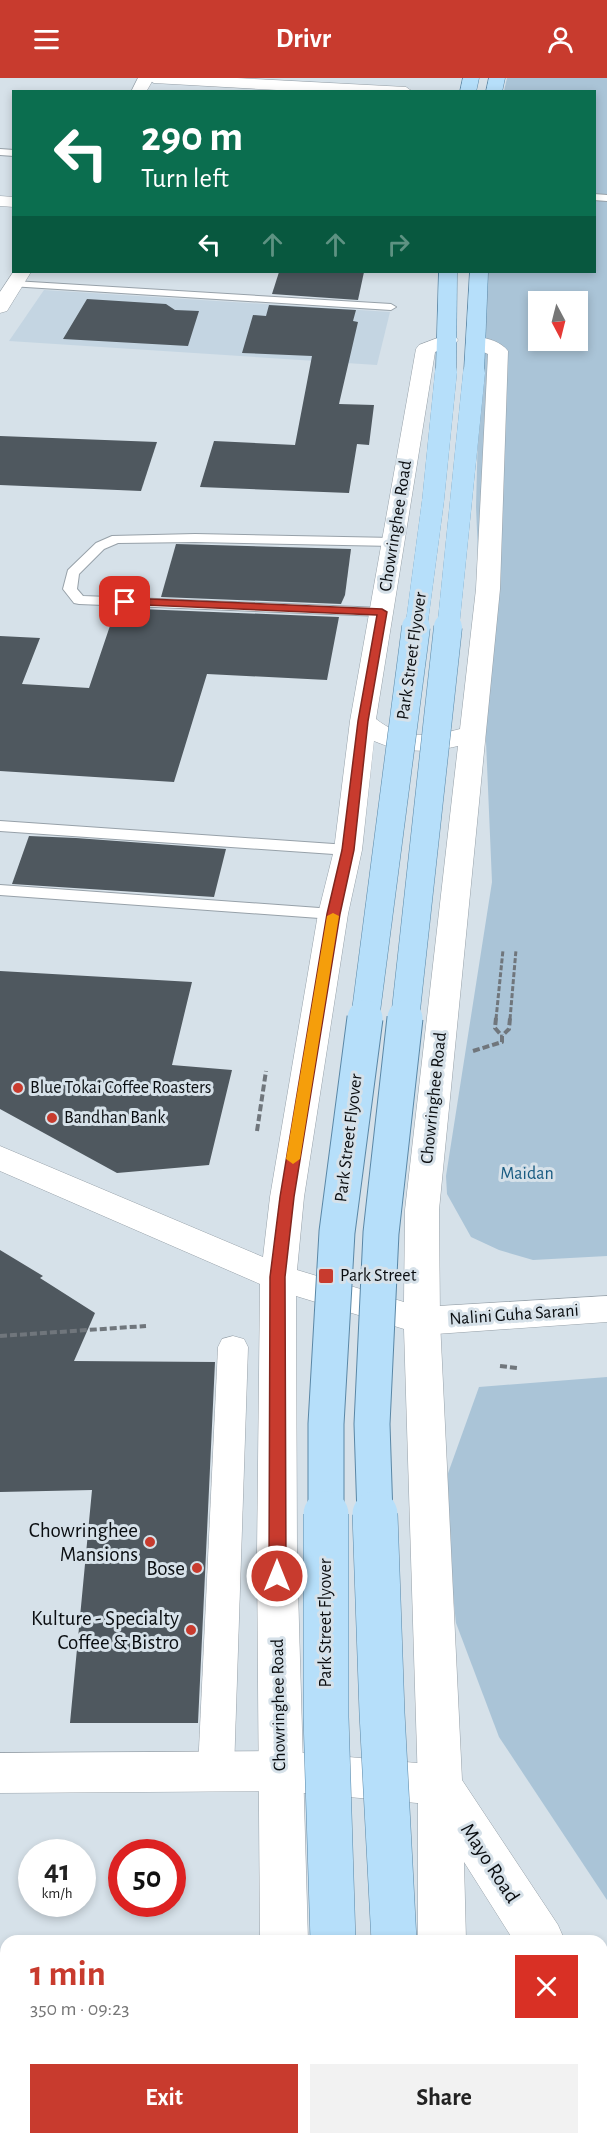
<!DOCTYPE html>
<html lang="en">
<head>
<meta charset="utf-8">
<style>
  body { margin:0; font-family:"Alegreya Sans",sans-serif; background:#f2f2f2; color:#222; height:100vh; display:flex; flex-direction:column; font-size:22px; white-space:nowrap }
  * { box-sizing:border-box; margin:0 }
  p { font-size:20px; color:#767676 }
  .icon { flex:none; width:33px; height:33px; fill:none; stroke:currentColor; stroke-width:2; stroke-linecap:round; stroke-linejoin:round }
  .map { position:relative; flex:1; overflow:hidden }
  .panel { position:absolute; left:0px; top:1857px; width:608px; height:210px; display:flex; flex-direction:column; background:#fff; border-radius:18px 18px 0 0; box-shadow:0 3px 9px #0003 }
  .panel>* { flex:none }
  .top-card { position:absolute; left:12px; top:12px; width:584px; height:183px; border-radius:0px; box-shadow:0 3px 9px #0003; background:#0b6e4f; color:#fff; overflow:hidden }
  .needle { width:39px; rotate:173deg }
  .tools { position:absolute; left:528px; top:213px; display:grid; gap:12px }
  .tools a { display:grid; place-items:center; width:60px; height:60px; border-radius:0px; background:#fff; box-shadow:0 3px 9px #0003; font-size:30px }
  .speed { position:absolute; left:18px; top:1761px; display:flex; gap:12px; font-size:30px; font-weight:700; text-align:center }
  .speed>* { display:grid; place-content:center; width:78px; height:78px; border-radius:50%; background:#fff; box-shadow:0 3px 9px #0003; line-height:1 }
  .speed small { font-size:15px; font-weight:400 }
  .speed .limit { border:9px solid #d22; background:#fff; color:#111 }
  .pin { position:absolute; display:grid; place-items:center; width:51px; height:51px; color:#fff; margin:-26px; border-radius:12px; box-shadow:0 3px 9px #0006 }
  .me { position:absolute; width:66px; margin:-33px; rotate:0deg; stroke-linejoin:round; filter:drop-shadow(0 0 4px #0008) }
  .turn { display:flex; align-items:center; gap:21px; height:126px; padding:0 30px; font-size:27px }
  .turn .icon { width:78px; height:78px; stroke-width:2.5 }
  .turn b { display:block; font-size:42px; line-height:51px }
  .lanes { display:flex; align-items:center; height:57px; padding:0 30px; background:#0003; justify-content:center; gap:30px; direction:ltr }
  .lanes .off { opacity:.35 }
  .round { display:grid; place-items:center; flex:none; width:63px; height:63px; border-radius:0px; background:#f2f2f2 }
  .summary { display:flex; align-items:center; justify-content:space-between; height:102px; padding:0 30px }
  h1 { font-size:36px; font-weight:600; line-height:45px; color:#c83b2e }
  .action { display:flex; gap:12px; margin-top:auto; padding:12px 30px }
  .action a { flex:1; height:69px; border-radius:0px; background:#c83b2e; color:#fff; font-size:24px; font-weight:600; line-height:69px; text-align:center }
  .action a+a { background:#f2f2f2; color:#222 }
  header { display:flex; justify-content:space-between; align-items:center; height:78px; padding:0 30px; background:#c83b2e; color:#fff; font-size:27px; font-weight:600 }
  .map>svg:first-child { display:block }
  .built { fill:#c4d5e2 }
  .green { fill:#aac4d7; fill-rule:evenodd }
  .building { fill:#4f585f }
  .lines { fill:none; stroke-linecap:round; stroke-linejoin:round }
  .service-casing { stroke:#97a1a9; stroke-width:2 }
  .pedestrian-casing { stroke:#97a1a9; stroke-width:1 }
  .minor-casing { stroke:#97a1a9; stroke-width:1 }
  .tertiary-casing { stroke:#97a1a9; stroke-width:1 }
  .secondary-casing { stroke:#97a1a9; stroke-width:1 }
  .primary-casing { stroke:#5a87a6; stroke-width:1 }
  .path-far1 { stroke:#70767c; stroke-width:3; stroke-dasharray:5 2; stroke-linecap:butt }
  .path { stroke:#70767c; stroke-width:4; stroke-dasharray:7 3; stroke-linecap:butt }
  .service { fill:#fff; fill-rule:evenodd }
  .pedestrian { fill:#fff; fill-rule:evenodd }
  .minor { fill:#fff; fill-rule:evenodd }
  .tertiary { fill:#fff; fill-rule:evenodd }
  .secondary { fill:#fff; fill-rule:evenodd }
  .primary { fill:#b6dffa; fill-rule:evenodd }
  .primary-bridge-far3-casing { stroke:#5a87a6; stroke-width:22; stroke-linecap:butt }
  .primary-bridge-far2-casing { stroke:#5a87a6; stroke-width:29; stroke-linecap:butt }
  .primary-bridge-far1-casing { stroke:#5a87a6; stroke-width:37; stroke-linecap:butt }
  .primary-bridge-casing { stroke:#5a87a6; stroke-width:46; stroke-linecap:butt }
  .primary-bridge-far3 { stroke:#b6dffa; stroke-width:22 }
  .primary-bridge-far2 { stroke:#b6dffa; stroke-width:28 }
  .primary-bridge-far1 { stroke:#b6dffa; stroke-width:35 }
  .primary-bridge { stroke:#b6dffa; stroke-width:45 }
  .route { fill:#c83b2e; stroke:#82261e; stroke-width:1.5 }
  .slow { fill:#f59e0b }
  .poi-dot { fill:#c83b2e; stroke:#d6e1e9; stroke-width:2 }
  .labels { text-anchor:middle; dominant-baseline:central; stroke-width:6; stroke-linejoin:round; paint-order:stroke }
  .street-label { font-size:18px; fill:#0a0d10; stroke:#d6e1e9 }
  .poi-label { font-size:18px; fill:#0a0d10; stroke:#d6e1e9; text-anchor:start }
  .park-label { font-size:18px; fill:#185b81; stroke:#d6e1e9 }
  .near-poi-label { font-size:21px; fill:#0a0d10; stroke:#d6e1e9; text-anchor:end }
  .near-street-label { font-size:21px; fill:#0a0d10; stroke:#d6e1e9 }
</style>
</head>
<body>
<header><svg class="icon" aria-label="menu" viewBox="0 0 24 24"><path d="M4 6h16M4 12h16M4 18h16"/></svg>Drivr<svg class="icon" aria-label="person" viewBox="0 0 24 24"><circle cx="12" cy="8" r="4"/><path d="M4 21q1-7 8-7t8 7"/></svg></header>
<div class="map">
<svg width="607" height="2067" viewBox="0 0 607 2067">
  <rect width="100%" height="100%" fill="#d6e1e9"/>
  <polygon class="built" points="44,212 390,234 377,287 9,263"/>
  <g class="green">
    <path d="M507,0H607V1178L533,1182L499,1172L471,1159L447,1116L446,1098L492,804L476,429L482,194H594V14L504,13ZM538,224H578V262H538Z"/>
    <polygon points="607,1299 607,1822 499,1659 456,1545 442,1412 479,1309"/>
  </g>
  <g class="building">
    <polygon points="279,194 364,194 358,222 272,216"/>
    <polygon points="87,221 166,226 175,232 199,233 188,268 63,261"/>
    <polygon points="269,227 356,232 353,243 358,244 339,326 374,327 369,367 357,366 349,415 200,409 214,363 295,367 312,278 242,275 253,237 266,238"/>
    <polygon points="0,358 157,364 141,413 0,407"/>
    <polygon points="176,466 351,471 345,517 341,526 161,519"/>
    <polygon points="116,530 339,539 327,602 207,596 174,704 0,693 0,558 40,560 22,606 89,610"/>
    <polygon points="29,758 76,760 226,771 214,819 12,806"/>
    <polygon points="0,893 192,904 172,987 232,992 209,1087 117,1095 0,1031"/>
    <polygon points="0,1172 43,1198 40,1200 95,1235 74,1283 215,1284 198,1645 70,1645 92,1412 0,1414"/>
  </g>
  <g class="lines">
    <g class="service-casing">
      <g id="service">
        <polygon points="0,71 14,72 14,78 0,77"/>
        <polygon points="594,116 607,117 607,123 594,122"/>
        <polygon points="14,203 391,226 396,229 391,232 10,208 10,204"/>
        <polygon points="195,456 394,460 400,464 394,468 195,464 118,465 104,471 79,496 77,511 83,518 382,530 389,534 382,538 79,526 74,525 63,511 68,492 96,465 112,458"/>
        <polygon points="0,743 348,767 356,772 348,777 0,753"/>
        <polygon points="0,807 333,831 341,836 333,841 0,817"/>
      </g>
    </g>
    <g class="pedestrian-casing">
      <polygon id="pedestrian" points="233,1258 244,1261 248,1269 234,1692 229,1703 216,1708 203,1703 198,1692 218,1269 222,1261"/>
    </g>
    <g class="minor-casing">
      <g id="minor">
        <polygon points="146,0 237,0 406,9 413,14 313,14 154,5"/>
        <polygon points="0,118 14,119 14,129 0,128"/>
      </g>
    </g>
    <g class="tertiary-casing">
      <g id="tertiary">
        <polygon points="138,0 154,0 146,14 131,14"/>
        <polygon points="14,193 31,194 7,233 0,235 0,214"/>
        <polygon points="607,1218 607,1244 422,1257 409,1253 404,1243 409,1233 422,1229"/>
        <polygon points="280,1673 440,1687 456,1693 462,1707 456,1721 440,1727 280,1713 0,1715 0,1675"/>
      </g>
    </g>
    <g class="secondary-casing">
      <g id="secondary">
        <path d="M448,256L455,258L458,262L455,266L435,274L376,641C402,662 430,659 460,651L476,511L488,276L470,268L467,264L470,260C481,257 501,263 508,273L500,511L439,1132L440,1243L462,1702L558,1847L565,1863H514L464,1784L466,1863H418V1707L404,1251L296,1218L297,1476L308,1863H260L257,1476L260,1206L0,1093V1068L263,1179L270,1119L318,836L334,772L350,643L416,271L419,267ZM374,663C401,675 429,675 458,668L405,1132L404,1224L297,1192L304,1119L348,836L362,772Z"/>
        <polygon points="602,1933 607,1935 607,1989 602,1987"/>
        <rect x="264" y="2061" width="50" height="6"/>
        <polygon points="430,2061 480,2061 481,2067 431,2067"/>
      </g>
    </g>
    <g class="primary-casing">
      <g id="primary">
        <polygon points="463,0 479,0 476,14 460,14"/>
        <polygon points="489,0 505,0 502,14 486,14"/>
        <polygon points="439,194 457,194 456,294 453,298 439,298 436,294"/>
        <polygon points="470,194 488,194 484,295 481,299 467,299 464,295"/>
        <rect x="314" y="2061" width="50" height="6"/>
        <rect x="380" y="2061" width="50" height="6"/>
      </g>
    </g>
    <g class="path-far1">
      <polyline points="496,941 503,872"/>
      <polyline points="510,941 516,872"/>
    </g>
    <g class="path">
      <polyline points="496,940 495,950 502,958"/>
      <polyline points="473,973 502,964 502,958 509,951 510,940"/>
      <polyline points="257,1053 266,993"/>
      <polyline points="0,1258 146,1248"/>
      <polyline points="500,1288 517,1290"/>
    </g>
    <use href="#service" class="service"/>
    <use href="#pedestrian" class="pedestrian"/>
    <use href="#minor" class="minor"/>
    <use href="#tertiary" class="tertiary"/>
    <use href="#secondary" class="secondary"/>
    <use href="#primary" class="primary"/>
    <g class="primary-bridge-far3-casing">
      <g id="primary-bridge-far3">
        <polyline points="416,551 433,423 446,294"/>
        <polyline points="448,551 474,295"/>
      </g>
    </g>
    <g class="primary-bridge-far2-casing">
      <g id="primary-bridge-far2">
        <polyline points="365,941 416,549"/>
        <polyline points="405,941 448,549"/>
      </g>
    </g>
    <g class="primary-bridge-far1-casing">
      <g id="primary-bridge-far1">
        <polyline points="326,1438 326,1346 337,1154 365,940"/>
        <polyline points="375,1438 372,1346 381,1155 405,940"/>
      </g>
    </g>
    <g class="primary-bridge-casing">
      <g id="primary-bridge">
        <polyline points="326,1436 326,1639 333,1863"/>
        <polyline points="375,1436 382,1635 394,1863"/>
      </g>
    </g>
    <use href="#primary-bridge-far3" class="primary-bridge-far3"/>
    <use href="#primary-bridge-far2" class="primary-bridge-far2"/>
    <use href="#primary-bridge-far1" class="primary-bridge-far1"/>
    <use href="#primary-bridge" class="primary-bridge"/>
  </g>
  <polygon class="route" points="125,520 382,531 387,534 368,643 354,772 340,836 294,1119 285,1199 286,1498 283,1503 277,1505 271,1503 269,1498 270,1199 280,1119 327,836 342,772 358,643 377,537 122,526 120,524"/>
  <polygon class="slow" points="333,835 339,838 300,1081 293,1086 286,1081 327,838"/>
  <g class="poi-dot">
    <circle cx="18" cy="1010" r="6"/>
    <circle cx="52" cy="1040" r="6"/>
    <rect x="318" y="1190" width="16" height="16" rx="3"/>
    <circle cx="150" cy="1464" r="6"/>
    <circle cx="197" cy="1490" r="6"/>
    <circle cx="191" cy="1552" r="6"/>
  </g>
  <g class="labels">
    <g class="street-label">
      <text transform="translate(396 448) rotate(-81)">Chowringhee Road</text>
      <text transform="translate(412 578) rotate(-82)">Park Street Flyover</text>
      <text transform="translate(434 1020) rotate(-84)">Chowringhee Road</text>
      <text transform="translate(349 1060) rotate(-83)">Park Street Flyover</text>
      <text transform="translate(514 1237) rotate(-4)">Nalini Guha Sarani</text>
      <text transform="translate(326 1545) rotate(-90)">Park Street Flyover</text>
      <text transform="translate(279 1627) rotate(-91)">Chowringhee Road</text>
    </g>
    <g class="poi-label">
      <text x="30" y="1010">Blue Tokai Coffee Roasters</text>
      <text x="64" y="1040">Bandhan Bank</text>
      <text x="340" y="1198">Park Street</text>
    </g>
    <g class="park-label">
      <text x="527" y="1096">Maidan</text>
    </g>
    <g class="near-poi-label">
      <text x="138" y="1452">Chowringhee<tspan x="138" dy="24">Mansions</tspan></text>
      <text x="185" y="1490">Bose</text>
      <text x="179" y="1540">Kulture - Specialty<tspan x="179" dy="24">Coffee &amp; Bistro</tspan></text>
    </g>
    <g class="near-street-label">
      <text transform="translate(490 1785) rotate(57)">Mayo Road</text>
    </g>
  </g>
</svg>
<div class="tools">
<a><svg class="needle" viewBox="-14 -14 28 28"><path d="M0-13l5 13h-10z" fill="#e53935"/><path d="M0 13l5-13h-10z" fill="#767676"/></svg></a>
</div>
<div class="speed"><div>41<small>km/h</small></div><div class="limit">50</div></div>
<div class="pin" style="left:125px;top:524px;background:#d93025"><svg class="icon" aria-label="arrive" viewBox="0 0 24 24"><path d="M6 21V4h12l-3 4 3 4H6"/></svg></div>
<svg class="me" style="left:277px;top:1498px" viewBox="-20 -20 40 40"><circle r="17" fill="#c83b2e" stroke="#fff" stroke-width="3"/><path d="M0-11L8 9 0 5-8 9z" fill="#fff"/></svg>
<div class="top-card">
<div class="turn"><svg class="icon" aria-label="left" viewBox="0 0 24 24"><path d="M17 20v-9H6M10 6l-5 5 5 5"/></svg><div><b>290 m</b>Turn left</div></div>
<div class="lanes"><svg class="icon" aria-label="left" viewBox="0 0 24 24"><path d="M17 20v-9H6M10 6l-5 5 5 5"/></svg><svg class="icon off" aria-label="ahead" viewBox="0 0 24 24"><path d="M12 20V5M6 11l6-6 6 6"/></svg><svg class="icon off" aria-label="ahead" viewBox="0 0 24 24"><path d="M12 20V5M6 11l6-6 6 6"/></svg><svg class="icon off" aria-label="right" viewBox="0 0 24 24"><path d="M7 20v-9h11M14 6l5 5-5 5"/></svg></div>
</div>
<section class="panel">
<div class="summary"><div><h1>1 min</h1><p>350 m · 09:23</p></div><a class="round" style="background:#d93025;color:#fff"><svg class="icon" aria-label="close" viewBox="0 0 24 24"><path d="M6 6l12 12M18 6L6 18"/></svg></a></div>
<div class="action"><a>Exit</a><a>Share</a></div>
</section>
</div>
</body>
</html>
